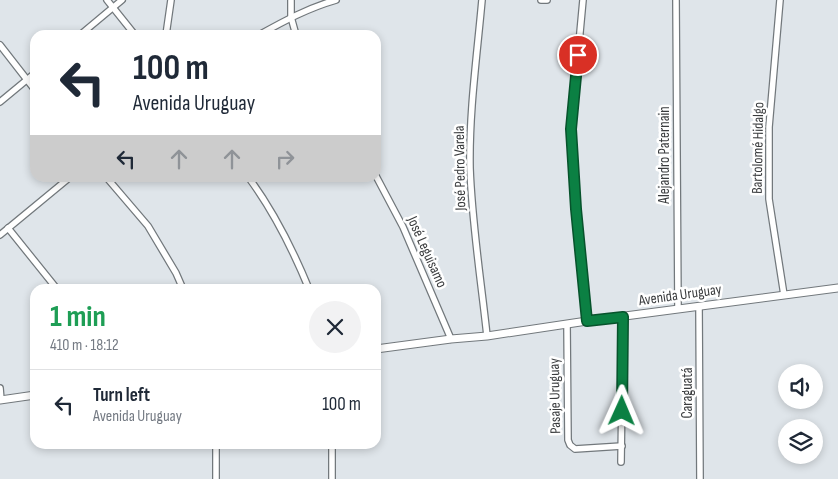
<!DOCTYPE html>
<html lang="en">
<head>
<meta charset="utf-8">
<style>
  body { margin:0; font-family:"Sofia Sans Condensed",sans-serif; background:#f2f2f3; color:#1f2937; height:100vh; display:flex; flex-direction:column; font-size:19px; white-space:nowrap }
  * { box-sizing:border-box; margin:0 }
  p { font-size:16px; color:#747a83 }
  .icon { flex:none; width:28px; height:28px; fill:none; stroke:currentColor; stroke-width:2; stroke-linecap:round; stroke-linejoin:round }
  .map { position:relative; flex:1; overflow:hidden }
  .panel { position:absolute; left:30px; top:284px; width:351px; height:165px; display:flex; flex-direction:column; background:#fff; border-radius:15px; box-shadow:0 2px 8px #0003 }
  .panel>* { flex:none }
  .guide { position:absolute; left:30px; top:30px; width:351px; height:152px; border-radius:15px; box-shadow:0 2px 8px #0003; background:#fff; color:#1f2937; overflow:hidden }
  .controls { position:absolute; left:778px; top:364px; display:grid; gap:10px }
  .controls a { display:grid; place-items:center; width:45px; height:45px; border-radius:50%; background:#fff; box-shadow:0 2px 8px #0003; font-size:25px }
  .pin { position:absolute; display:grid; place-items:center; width:42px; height:42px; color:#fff; margin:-21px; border:2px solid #fff; border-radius:50%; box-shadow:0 1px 5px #0007 }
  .me { position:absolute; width:55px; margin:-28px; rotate:1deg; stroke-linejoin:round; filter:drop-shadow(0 0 4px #0008) }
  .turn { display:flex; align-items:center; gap:18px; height:105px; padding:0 20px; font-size:22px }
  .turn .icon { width:65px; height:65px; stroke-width:2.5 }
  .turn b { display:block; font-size:35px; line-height:42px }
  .lanes { display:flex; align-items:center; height:48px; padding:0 20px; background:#0003; justify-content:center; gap:25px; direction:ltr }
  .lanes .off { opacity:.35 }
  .round { display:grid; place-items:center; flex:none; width:52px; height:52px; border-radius:26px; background:#f2f2f3 }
  .head { display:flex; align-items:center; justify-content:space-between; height:85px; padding:0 20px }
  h1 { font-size:30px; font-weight:700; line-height:38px; color:#1e9e55 }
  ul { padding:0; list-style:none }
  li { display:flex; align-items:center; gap:15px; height:70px; padding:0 20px; border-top:1px solid #e0e1e3 }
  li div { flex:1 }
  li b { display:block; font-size:19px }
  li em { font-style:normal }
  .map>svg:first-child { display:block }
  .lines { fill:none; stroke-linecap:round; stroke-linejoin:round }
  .minor-casing { stroke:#72787c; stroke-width:8 }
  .tertiary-casing { stroke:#72787c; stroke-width:9 }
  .minor { stroke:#fff; stroke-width:5.5 }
  .tertiary { stroke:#fff; stroke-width:7 }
  .route-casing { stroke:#07532c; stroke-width:12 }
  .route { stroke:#0b8043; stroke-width:9 }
  .labels { text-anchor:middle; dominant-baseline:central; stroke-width:5; stroke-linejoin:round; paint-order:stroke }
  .street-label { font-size:15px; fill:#3a3c3e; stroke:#fff }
</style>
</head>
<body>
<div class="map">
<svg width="838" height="479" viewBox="0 0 838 479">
  <rect width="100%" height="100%" fill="#dfe5ea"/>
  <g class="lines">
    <g class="minor-casing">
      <g id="minor">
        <polyline points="107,0 135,35"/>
        <polyline points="291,0 291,17 296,35"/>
        <path d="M482,0C477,56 469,112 470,168C472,224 481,280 487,336"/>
        <polyline points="541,0 547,0"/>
        <polyline points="583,0 571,129 576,209 587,321"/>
        <polyline points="676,0 678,309"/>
        <polyline points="780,0 769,127 769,199 784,295"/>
        <polyline points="80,35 122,0"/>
        <polyline points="166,35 171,0"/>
        <path d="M259,35C284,21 308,8 336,0"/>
        <polyline points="0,45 35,90"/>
        <polyline points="0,102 35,73"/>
        <polyline points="376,176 403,227 451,339"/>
        <polyline points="107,178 148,226 176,273 183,289"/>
        <path d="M249,178C274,212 293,250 309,289"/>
        <polyline points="8,228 57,289"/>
        <polyline points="0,235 69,178"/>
        <polyline points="699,306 700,479"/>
        <polyline points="567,324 568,440 570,445 575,449 622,446"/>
        <polyline points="0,388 1,400"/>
        <polyline points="621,462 623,317"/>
        <polyline points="216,479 216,444"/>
        <polyline points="332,479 332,444"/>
      </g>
    </g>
    <g class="tertiary-casing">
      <g id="tertiary">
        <polyline points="376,349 451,339 487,336 587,321 838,288"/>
        <polyline points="0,400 35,395"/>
      </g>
    </g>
    <use href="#minor" class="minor"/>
    <use href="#tertiary" class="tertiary"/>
  </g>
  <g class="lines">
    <g class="route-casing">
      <polyline id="route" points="578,55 571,129 576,209 587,321 623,317 622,411"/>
    </g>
    <use href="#route" class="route"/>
  </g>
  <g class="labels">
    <g class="street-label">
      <text transform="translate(758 148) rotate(-89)">Bartolomé Hidalgo</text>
      <text transform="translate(664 155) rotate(-90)">Alejandro Paternain</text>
      <text transform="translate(460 168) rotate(-91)">José Pedro Varela</text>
      <text transform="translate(427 252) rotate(66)">José Leguisamo</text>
      <text transform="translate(680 295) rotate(-8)">Avenida Uruguay</text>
      <text transform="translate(687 393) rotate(-90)">Caraguatá</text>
      <text transform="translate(555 396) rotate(-91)">Pasaje Uruguay</text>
    </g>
  </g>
</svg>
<div class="controls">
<a><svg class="icon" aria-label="sound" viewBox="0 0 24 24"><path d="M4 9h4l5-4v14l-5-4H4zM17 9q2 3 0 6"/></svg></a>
<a><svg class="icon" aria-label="layers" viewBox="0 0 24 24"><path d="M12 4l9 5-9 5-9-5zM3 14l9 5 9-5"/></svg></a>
</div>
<div class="pin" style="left:578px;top:55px;background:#d93025"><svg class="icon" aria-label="arrive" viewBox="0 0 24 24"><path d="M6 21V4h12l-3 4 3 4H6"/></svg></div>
<svg class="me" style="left:622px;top:411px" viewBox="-20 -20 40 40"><path d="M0-17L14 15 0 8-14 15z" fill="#0b8043" stroke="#fff" stroke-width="4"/></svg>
<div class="guide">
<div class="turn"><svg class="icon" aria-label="left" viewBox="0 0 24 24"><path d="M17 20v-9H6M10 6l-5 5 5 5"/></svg><div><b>100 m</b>Avenida Uruguay</div></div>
<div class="lanes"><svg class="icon" aria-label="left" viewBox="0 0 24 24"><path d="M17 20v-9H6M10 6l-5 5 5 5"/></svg><svg class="icon off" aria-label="ahead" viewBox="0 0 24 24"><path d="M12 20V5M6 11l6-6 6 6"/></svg><svg class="icon off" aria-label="ahead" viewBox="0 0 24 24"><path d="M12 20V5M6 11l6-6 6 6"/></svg><svg class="icon off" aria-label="right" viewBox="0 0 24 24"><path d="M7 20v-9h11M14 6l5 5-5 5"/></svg></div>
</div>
<section class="panel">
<div class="head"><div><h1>1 min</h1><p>410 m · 18:12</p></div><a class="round"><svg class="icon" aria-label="close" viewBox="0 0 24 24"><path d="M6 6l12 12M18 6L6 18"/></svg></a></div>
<ul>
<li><svg class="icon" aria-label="left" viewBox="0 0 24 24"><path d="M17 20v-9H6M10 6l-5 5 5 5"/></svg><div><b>Turn left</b><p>Avenida Uruguay</p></div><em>100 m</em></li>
</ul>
</section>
</div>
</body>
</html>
